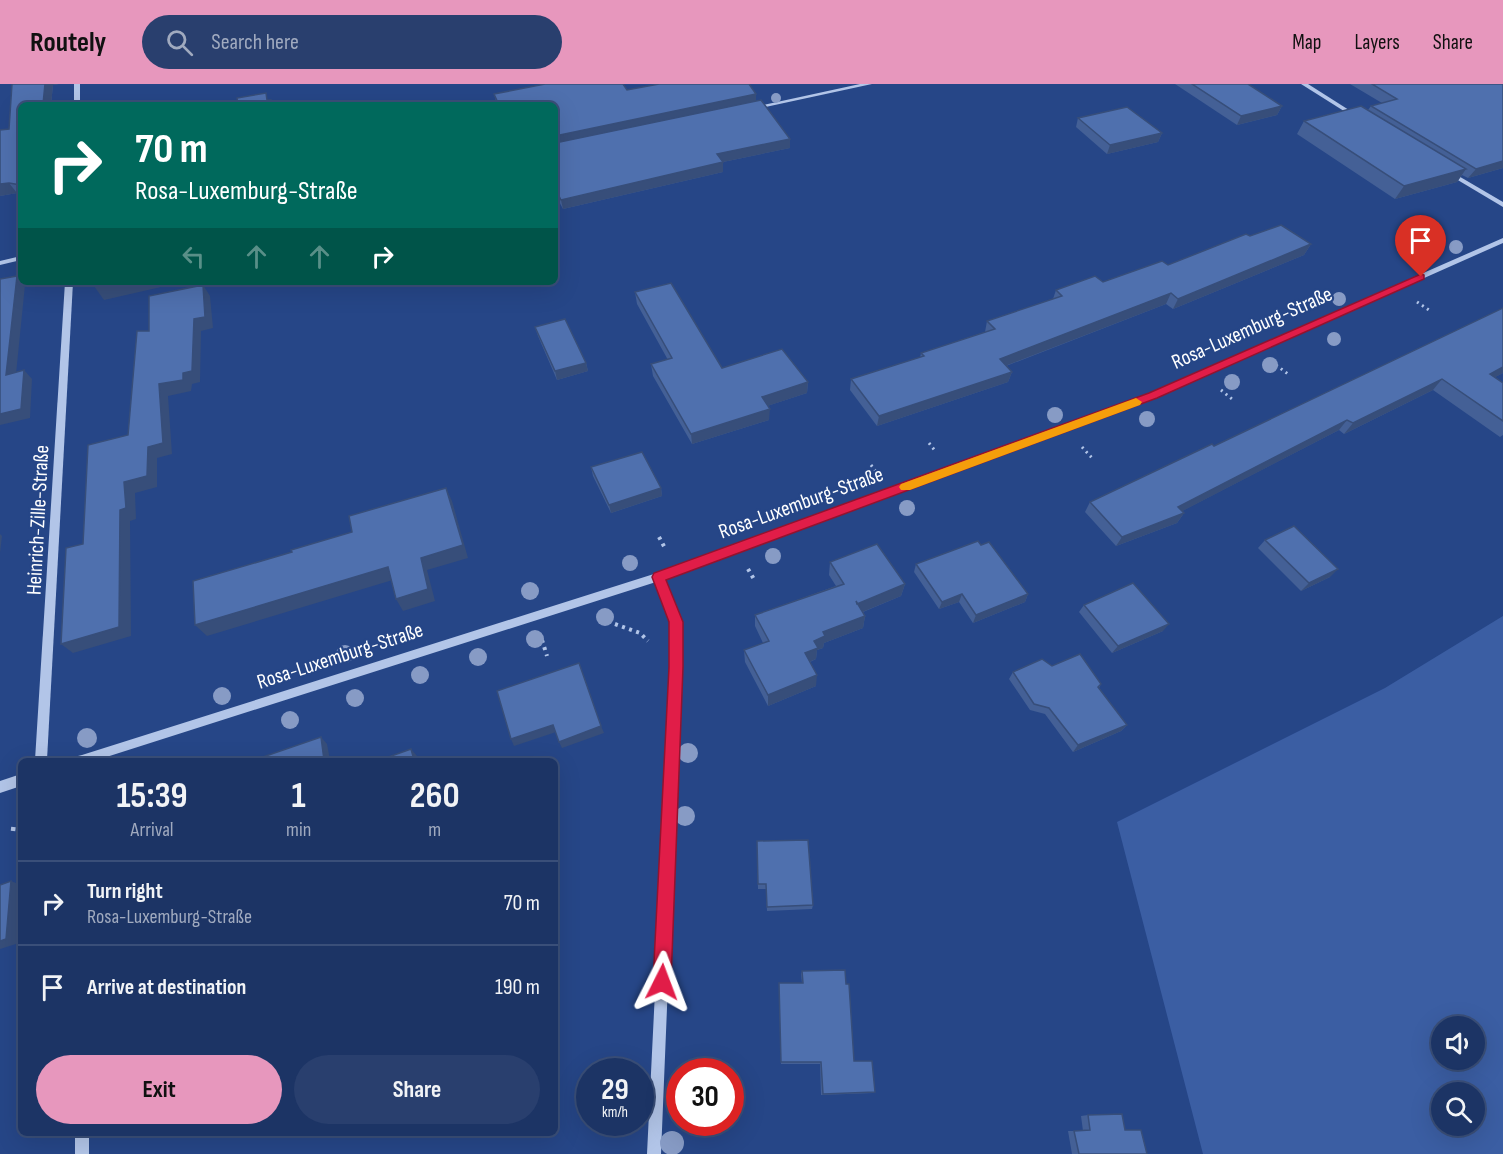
<!DOCTYPE html>
<html lang="en">
<head>
<meta charset="utf-8">
<style>
  body { margin:0; font-family:"Sofia Sans Condensed",sans-serif; background:#293f6e; color:#f1f3f6; height:100vh; display:flex; flex-direction:column; font-size:22px; white-space:nowrap }
  * { box-sizing:border-box; margin:0 }
  p { font-size:20px; color:#a0aabf }
  .icon { flex:none; width:33px; height:33px; fill:none; stroke:currentColor; stroke-width:2; stroke-linecap:round; stroke-linejoin:round }
  .map { position:relative; flex:1; overflow:hidden }
  .side { position:absolute; left:18px; top:674px; width:540px; height:378px; display:flex; flex-direction:column; background:#1c3465; border-radius:9px; box-shadow:0 6px 24px #0002,0 0 0 2px #3a4f79 }
  .side>* { flex:none }
  .banner { position:absolute; left:18px; top:18px; width:540px; height:183px; border-radius:9px; box-shadow:0 6px 24px #0002,0 0 0 2px #3a4f79; background:#00695c; color:#fff; overflow:hidden }
  .tools { position:absolute; left:1431px; top:932px; display:grid; gap:12px }
  .tools a { display:grid; place-items:center; width:54px; height:54px; border-radius:50%; background:#1c3465; box-shadow:0 6px 24px #0002,0 0 0 2px #3a4f79; font-size:30px }
  .speed { position:absolute; left:576px; top:974px; display:flex; gap:12px; font-size:30px; font-weight:700; text-align:center }
  .speed>* { display:grid; place-content:center; width:78px; height:78px; border-radius:50%; background:#1c3465; box-shadow:0 6px 24px #0002,0 0 0 2px #3a4f79; line-height:1 }
  .speed small { font-size:15px; font-weight:400 }
  .speed .limit { border:9px solid #d22; background:#fff; color:#111 }
  .pin { position:absolute; display:grid; place-items:center; width:51px; height:51px; color:#fff; margin:-62px -26px; border-radius:50% 50% 50% 0; rotate:-45deg; box-shadow:0 0 6px #0007 }
  .pin .icon { rotate:45deg }
  .me { position:absolute; width:66px; margin:-33px; rotate:3deg; stroke-linejoin:round; filter:drop-shadow(0 0 4px #0008) }
  .turn { display:flex; align-items:center; gap:21px; height:126px; padding:0 18px; font-size:27px }
  .turn .icon { width:78px; height:78px; stroke-width:2.5 }
  .turn b { display:block; font-size:42px; line-height:51px }
  .lanes { display:flex; align-items:center; height:57px; padding:0 18px; background:#0003; justify-content:center; gap:30px; direction:ltr }
  .lanes .off { opacity:.35 }
  .eta { display:flex; justify-content:space-evenly; align-items:center; height:102px; text-align:center }
  .eta b { font-size:36px; font-weight:700; line-height:42px }
  .button { display:flex; gap:12px; margin-top:auto; padding:12px 18px }
  .button a { flex:1; height:69px; border-radius:36px; background:#e797bd; color:#111; font-size:24px; font-weight:700; line-height:69px; text-align:center }
  .button a+a { background:#293f6e; color:#f1f3f6 }
  ul { padding:0; list-style:none }
  li { display:flex; align-items:center; gap:18px; height:84px; padding:0 18px; border-top:2px solid #3a4f79 }
  li div { flex:1 }
  li b { display:block; font-size:22px }
  li em { font-style:normal }
  header { display:flex; align-items:center; gap:36px; box-sizing:border-box; height:84px; padding:0 30px; background:#e797bd; color:#111 }
  header strong { font-size:28px }
  nav { display:flex; gap:33px; margin-inline-start:auto; font-size:21px }
  .search { width:420px; height:54px; background:#293f6e; display:flex; align-items:center; gap:15px; box-sizing:border-box; padding:0 21px; border-radius:33px; color:#a0aabf; font-size:22px }
  .map>svg:first-child { display:block }
  .green { fill:#3b5ea3; fill-rule:evenodd }
  .lines { fill:none; stroke-linecap:round; stroke-linejoin:round }
  .path-far2 { stroke:#b2c5e8; stroke-width:3; stroke-dasharray:2 4; stroke-linecap:butt }
  .path-far1 { stroke:#b2c5e8; stroke-width:4; stroke-dasharray:3 4.5; stroke-linecap:butt }
  .path { stroke:#b2c5e8; stroke-width:4.5; stroke-dasharray:4 6; stroke-linecap:butt }
  .minor { fill:#b2c5e8; fill-rule:evenodd }
  .tree { fill:#879bc5 }
  .wall { fill:#446096 }
  .shaded-wall { fill:#374e7a }
  .building { fill:#4f70ae; stroke:#374e7a; stroke-width:1.5 }
  .route { fill:#e11d48; stroke:#92132f; stroke-width:1.5 }
  .slow { fill:#f59e0b }
  .labels { text-anchor:middle; dominant-baseline:central; stroke-width:4.5; stroke-linejoin:round; paint-order:stroke }
  .street-label { font-size:21px; fill:#fff; stroke:#264687 }
</style>
</head>
<body>
<header>
<strong>Routely</strong>
<div class="search"><svg class="icon" aria-label="search" viewBox="0 0 24 24"><circle cx="10" cy="10" r="6"/><path d="M15 15l6 6"/></svg>Search here</div>
<nav><a>Map</a><a>Layers</a><a>Share</a></nav>
</header>
<div class="map">
<svg width="1503" height="1070" viewBox="0 0 1503 1070">
  <rect width="100%" height="100%" fill="#264687"/>
  <path class="green" d="M1503,532V1070H1203L1117,738L1385,604ZM1442,942H1474V975H1442ZM1442,1008H1474V1041H1442Z"/>
  <g class="lines">
    <g class="path-far2">
      <polyline points="1417,218 1429,226"/>
      <polyline points="1276,281 1288,290"/>
      <polyline points="1221,306 1232,315"/>
      <polyline points="929,359 936,368"/>
      <polyline points="1082,363 1092,374"/>
      <polyline points="871,381 878,390"/>
    </g>
    <g class="path-far1">
      <polyline points="659,453 666,466"/>
      <polyline points="748,485 755,497"/>
      <polyline points="615,540 640,549 648,557"/>
      <polyline points="542,556 547,572"/>
    </g>
    <polyline class="path" points="13,747 14,738"/>
    <g class="minor">
      <rect x="74" y="0" width="6" height="21"/>
      <polygon points="860,0 872,0 752,26 749,24"/>
      <polygon points="1301,0 1308,0 1360,33 1355,34"/>
      <polygon points="1446,87 1450,87 1503,118 1503,123 1446,89"/>
      <polygon points="1503,154 1503,159 1156,313 941,394 665,495 679,529 681,583 661,1070 647,1070 671,583 669,529 656,498 97,676 76,676 78,672 82,671 657,489 935,390 1150,309"/>
      <polygon points="21,172 21,176 0,181 0,177"/>
      <polygon points="65,198 73,198 47,676 35,676"/>
      <polygon points="21,690 21,702 0,709 0,697"/>
      <rect x="75" y="1048" width="14" height="22"/>
    </g>
  </g>
  <g class="tree">
    <circle cx="776" cy="14" r="5"/>
    <circle cx="1456" cy="163" r="7"/>
    <circle cx="1339" cy="215" r="7"/>
    <circle cx="1334" cy="255" r="7"/>
    <circle cx="1270" cy="281" r="8"/>
    <circle cx="1232" cy="298" r="8"/>
    <circle cx="1055" cy="331" r="8"/>
    <circle cx="1147" cy="335" r="8"/>
    <circle cx="907" cy="424" r="8"/>
    <circle cx="773" cy="472" r="8"/>
    <circle cx="630" cy="479" r="8"/>
    <circle cx="530" cy="507" r="9"/>
    <circle cx="605" cy="533" r="9"/>
    <circle cx="535" cy="555" r="9"/>
    <circle cx="345" cy="570" r="9"/>
    <circle cx="478" cy="573" r="9"/>
    <circle cx="420" cy="591" r="9"/>
    <circle cx="222" cy="612" r="9"/>
    <circle cx="355" cy="614" r="9"/>
    <circle cx="290" cy="636" r="9"/>
    <circle cx="87" cy="654" r="10"/>
    <circle cx="688" cy="669" r="10"/>
    <circle cx="685" cy="732" r="10"/>
    <circle cx="672" cy="1059" r="12"/>
  </g>
  <g class="wall">
    <polygon points="12,0 59,0 53,1 51,21 21,21 21,110 17,109 0,112 9,45"/>
    <polygon points="1175,0 1248,0 1282,22 1277,31 1237,41"/>
    <polygon points="1350,0 1503,0 1503,84 1468,94 1462,91 1457,98 1395,115 1297,50 1304,37 1368,26 1371,22 1382,19"/>
    <polygon points="627,6 756,10 756,17 790,64 723,78 723,88 563,125 555,110 555,21 497,21 494,10"/>
    <polygon points="1078,34 1162,49 1158,58 1107,70 1076,43"/>
    <polygon points="1250,152 1311,160 1304,171 1173,225 1166,220 1006,282 1012,288 1008,298 877,342 850,306 851,295 920,274 921,269 985,248 987,237 1053,215 1056,206 1103,198 1168,181"/>
    <polygon points="635,208 722,284 808,298 807,309 767,322 769,336 692,360 653,292 651,280 668,276 637,220"/>
    <polygon points="1503,224 1503,289 1495,293 1503,299 1503,351 1500,353 1433,306 1344,350 1339,346 1182,427 1184,429 1177,439 1116,462 1085,428 1090,418 1214,362"/>
    <polygon points="535,243 586,279 588,287 557,296 538,252"/>
    <polygon points="591,383 661,404 662,412 611,429 593,392"/>
    <polygon points="1265,456 1330,493 1301,507 1258,464"/>
    <polygon points="981,461 1028,510 1025,518 973,539 959,518 939,525 914,488 916,480"/>
    <polygon points="830,478 905,500 901,512 863,528 865,532 863,544 824,559 823,564 817,566 816,575 810,578 816,602 768,622 745,578 744,566 763,559 755,542 755,531 836,502 829,491"/>
    <polygon points="1084,521 1163,547 1112,569 1079,528"/>
    <polygon points="1052,582 1101,600 1099,604 1127,641 1121,647 1073,668 1045,630 1030,626 1009,595 1013,588"/>
    <polygon points="757,757 813,821 812,825 767,827 766,805 758,805"/>
    <polygon points="802,887 854,977 875,1008 873,1009 821,1011 820,980 781,980 779,899 802,899 801,890"/>
    <polygon points="1088,1031 1125,1046 1147,1070 1072,1070 1068,1047 1083,1047 1081,1032"/>
  </g>
  <g class="shaded-wall">
    <polygon points="45,0 59,0 53,1 51,21 43,21"/>
    <polygon points="756,10 756,19 555,63 555,52"/>
    <polygon points="1282,22 1277,31 1237,41 1241,32"/>
    <polygon points="1162,49 1158,58 1107,70 1110,61"/>
    <polygon points="790,55 790,64 723,78 723,88 563,125 561,116 717,70"/>
    <polygon points="1503,77 1503,84 1468,94 1476,85"/>
    <polygon points="1466,85 1457,98 1395,115 1404,102"/>
    <polygon points="9,99 17,109 0,112 0,100"/>
    <polygon points="1311,160 1304,171 1173,225 1178,215"/>
    <polygon points="17,192 21,196 21,198 23,198 25,201 15,300 6,291"/>
    <polygon points="114,198 161,198 161,203 104,216 94,202"/>
    <polygon points="203,201 210,212 213,244 201,247 200,298 192,300 191,307 168,312 172,370 157,374 157,403 135,409 136,435 130,437 131,552 73,569 61,560 124,398 148,363 159,300 183,289 194,235"/>
    <polygon points="1171,209 1166,220 997,285 1000,275"/>
    <polygon points="586,279 588,287 557,296 555,287"/>
    <polygon points="1503,283 1503,289 1480,301 1490,290"/>
    <polygon points="24,286 32,295 30,334 0,341 0,330"/>
    <polygon points="1012,288 1008,298 877,342 879,332"/>
    <polygon points="1442,295 1433,306 1344,350 1353,339"/>
    <polygon points="808,298 807,309 761,324 762,313"/>
    <polygon points="770,325 769,336 692,360 691,350"/>
    <polygon points="1347,336 1339,346 1171,433 1178,423"/>
    <polygon points="446,404 452,417 468,474 427,486 435,517 403,527 396,515 421,474"/>
    <polygon points="661,404 662,412 611,429 609,421"/>
    <polygon points="1184,429 1177,439 1116,462 1122,453"/>
    <polygon points="0,450 2,452 0,469"/>
    <polygon points="388,483 396,495 207,552 195,541"/>
    <polygon points="1338,485 1330,493 1301,507 1309,499"/>
    <polygon points="905,500 901,512 855,531 857,520"/>
    <polygon points="962,510 959,518 939,525 942,518"/>
    <polygon points="1028,510 1025,518 973,539 976,531"/>
    <polygon points="865,532 863,544 824,559 823,564 817,566 816,575 804,580 805,569 814,557 823,548"/>
    <polygon points="1169,540 1163,547 1112,569 1118,562"/>
    <polygon points="817,591 816,602 768,622 768,611"/>
    <polygon points="553,641 556,648 514,662 511,655"/>
    <polygon points="1127,641 1121,647 1073,668 1078,661"/>
    <polygon points="601,642 604,649 562,664 559,658"/>
    <polygon points="321,653 327,660 330,676 324,676"/>
    <polygon points="411,665 417,672 418,676 414,676"/>
    <polygon points="11,797 21,801 21,832 19,859 0,865 0,857"/>
  </g>
  <g class="building">
    <polygon points="12,0 45,0 43,20 43,21 21,21 21,101 9,99 0,100 0,46 9,45"/>
    <polygon points="545,0 623,0 627,6 659,0 749,0 756,10 555,52 555,21 499,21 494,10"/>
    <polygon points="1192,0 1248,0 1282,22 1241,32"/>
    <polygon points="1372,0 1503,0 1503,77 1476,85 1371,22 1397,15"/>
    <polygon points="266,9 267,16 271,16 272,21 238,21 237,14"/>
    <polygon points="761,16 790,55 717,70 723,78 561,116 555,104 555,59"/>
    <polygon points="1361,22 1466,85 1404,102 1304,37"/>
    <polygon points="1127,23 1162,49 1110,61 1078,34"/>
    <polygon points="1281,141 1311,160 1178,215 1171,209 1000,275 1012,288 879,332 851,295 924,272 921,269 995,245 987,237 1062,212 1056,206 1095,192 1103,198 1162,177 1168,181 1246,150 1250,152"/>
    <polygon points="17,192 6,291 24,286 21,325 0,330 0,195"/>
    <polygon points="94,198 114,198 94,202"/>
    <polygon points="671,199 722,284 782,265 808,298 762,313 770,325 691,350 651,280 672,274 635,208"/>
    <polygon points="203,201 205,233 194,235 192,287 183,289 183,296 159,300 163,359 148,363 147,392 124,398 126,424 120,426 119,543 61,560 66,464 83,460 88,361 128,351 137,247 149,247 149,212"/>
    <polygon points="1503,224 1503,283 1490,290 1503,299 1503,337 1442,295 1353,339 1347,336 1178,423 1184,429 1122,453 1090,418 1212,360 1214,362"/>
    <polygon points="565,235 586,279 555,287 535,243"/>
    <polygon points="642,368 661,404 609,421 591,383"/>
    <polygon points="446,404 463,461 421,474 428,505 396,515 388,483 195,541 193,497 292,468 291,466 352,448 349,432"/>
    <polygon points="1294,442 1338,485 1309,499 1265,456"/>
    <polygon points="978,457 981,461 989,458 1028,510 976,531 962,510 942,518 916,480"/>
    <polygon points="877,460 905,500 857,520 856,517 865,532 823,548 825,552 814,557 818,564 805,569 817,591 768,611 744,566 769,557 755,531 844,500 830,478"/>
    <polygon points="1133,499 1169,540 1118,562 1084,521"/>
    <polygon points="1080,570 1101,600 1098,603 1127,641 1078,661 1049,624 1034,620 1013,588 1042,575 1052,582"/>
    <polygon points="579,579 601,642 559,658 553,641 511,655 497,607"/>
    <polygon points="321,653 324,676 257,676 257,675"/>
    <polygon points="411,665 414,676 380,676"/>
    <polygon points="808,756 813,821 767,823 766,800 758,800 757,757"/>
    <polygon points="11,797 6,855 0,857 0,801"/>
    <polygon points="845,886 846,900 849,900 854,977 872,977 875,1008 823,1010 821,978 781,978 779,899 803,899 802,887"/>
    <polygon points="1122,1030 1125,1046 1141,1046 1147,1070 1079,1070 1074,1047 1090,1046 1088,1031"/>
  </g>
  <polygon class="route" points="1421,190 1424,191 1424,195 1157,314 666,496 683,538 683,583 671,898 668,904 662,907 656,904 653,898 669,583 669,538 652,493 654,489 1149,309"/>
  <polygon class="slow" points="1136,314 1142,318 1140,321 910,406 901,406 899,403 901,400"/>
  <g class="labels">
    <g class="street-label">
      <text transform="translate(1252 244) rotate(-24)">Rosa-Luxemburg-Straße</text>
      <text transform="translate(801 419) rotate(-20)">Rosa-Luxemburg-Straße</text>
      <text transform="translate(38 436) rotate(-87)">Heinrich-Zille-Straße</text>
      <text transform="translate(340 572) rotate(-18)">Rosa-Luxemburg-Straße</text>
    </g>
  </g>
</svg>
<div class="tools">
<a><svg class="icon" aria-label="sound" viewBox="0 0 24 24"><path d="M4 9h4l5-4v14l-5-4H4zM17 9q2 3 0 6"/></svg></a>
<a><svg class="icon" aria-label="search" viewBox="0 0 24 24"><circle cx="10" cy="10" r="6"/><path d="M15 15l6 6"/></svg></a>
</div>
<div class="speed"><div>29<small>km/h</small></div><div class="limit">30</div></div>
<div class="pin" style="left:1421px;top:193px;background:#d93025"><svg class="icon" aria-label="arrive" viewBox="0 0 24 24"><path d="M6 21V4h12l-3 4 3 4H6"/></svg></div>
<svg class="me" style="left:662px;top:898px" viewBox="-20 -20 40 40"><path d="M0-17L14 15 0 8-14 15z" fill="#e11d48" stroke="#fff" stroke-width="4"/></svg>
<div class="banner">
<div class="turn"><svg class="icon" aria-label="right" viewBox="0 0 24 24"><path d="M7 20v-9h11M14 6l5 5-5 5"/></svg><div><b>70 m</b>Rosa-Luxemburg-Straße</div></div>
<div class="lanes"><svg class="icon off" aria-label="left" viewBox="0 0 24 24"><path d="M17 20v-9H6M10 6l-5 5 5 5"/></svg><svg class="icon off" aria-label="ahead" viewBox="0 0 24 24"><path d="M12 20V5M6 11l6-6 6 6"/></svg><svg class="icon off" aria-label="ahead" viewBox="0 0 24 24"><path d="M12 20V5M6 11l6-6 6 6"/></svg><svg class="icon" aria-label="right" viewBox="0 0 24 24"><path d="M7 20v-9h11M14 6l5 5-5 5"/></svg></div>
</div>
<section class="side">
<div class="eta">
<div><b>15:39</b><p>Arrival</p></div>
<div><b>1</b><p>min</p></div>
<div><b>260</b><p>m</p></div>
</div>
<ul>
<li><svg class="icon" aria-label="right" viewBox="0 0 24 24"><path d="M7 20v-9h11M14 6l5 5-5 5"/></svg><div><b>Turn right</b><p>Rosa-Luxemburg-Straße</p></div><em>70 m</em></li>
<li><svg class="icon" aria-label="arrive" viewBox="0 0 24 24"><path d="M6 21V4h12l-3 4 3 4H6"/></svg><div><b>Arrive at destination</b></div><em>190 m</em></li>
</ul>
<div class="button"><a>Exit</a><a>Share</a></div>
</section>
</div>
</body>
</html>
